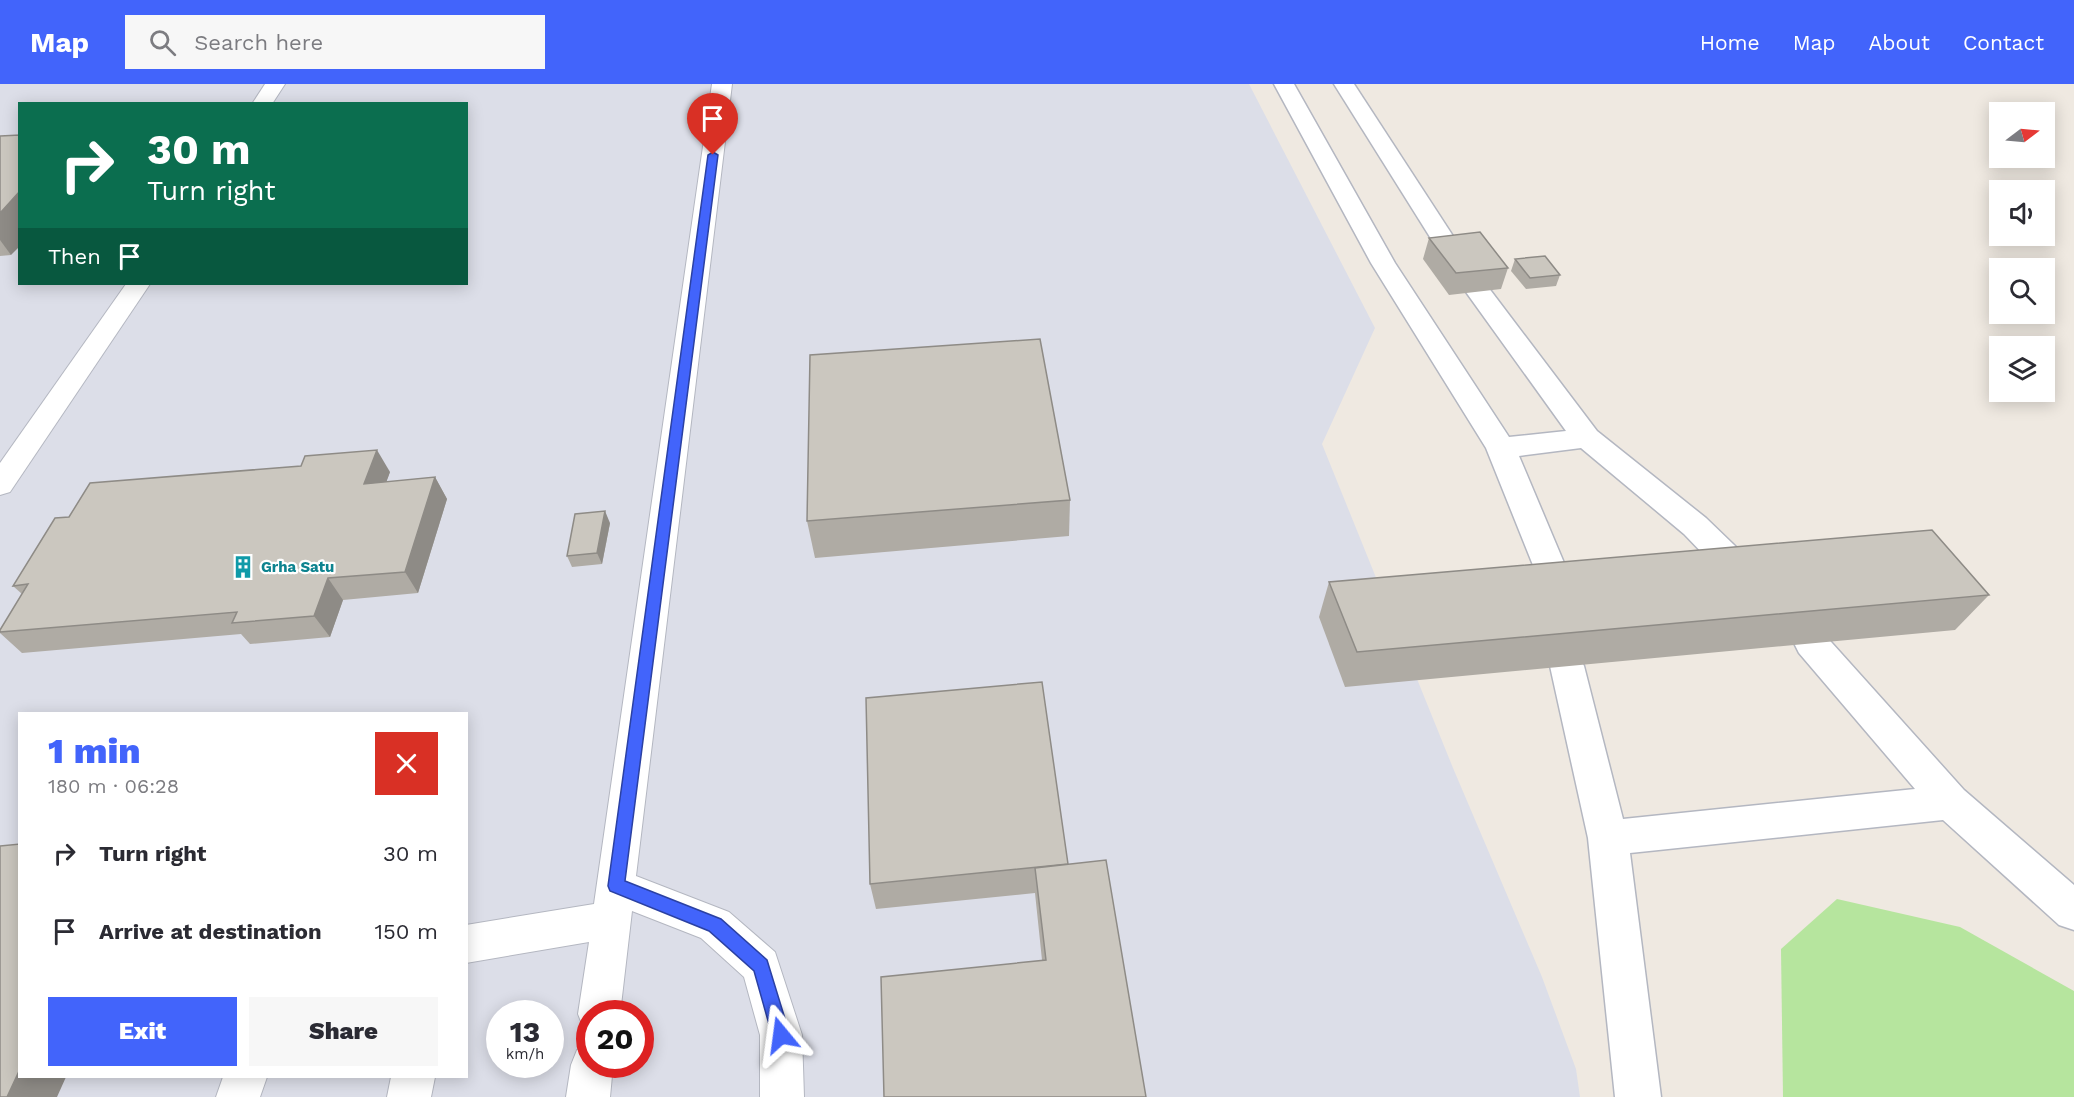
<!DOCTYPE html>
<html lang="en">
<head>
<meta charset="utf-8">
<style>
  body { margin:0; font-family:"Work Sans",sans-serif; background:#f7f7f7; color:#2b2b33; height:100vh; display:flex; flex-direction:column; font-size:22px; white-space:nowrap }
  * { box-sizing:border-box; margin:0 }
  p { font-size:20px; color:#7c7c81 }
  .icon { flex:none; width:33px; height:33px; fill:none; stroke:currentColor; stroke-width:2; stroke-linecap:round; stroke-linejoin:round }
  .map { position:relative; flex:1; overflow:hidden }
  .drawer { position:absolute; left:18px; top:628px; width:450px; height:366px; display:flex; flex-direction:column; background:#fff; border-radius:0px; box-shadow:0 3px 15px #0003 }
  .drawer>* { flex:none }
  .banner { position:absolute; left:18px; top:18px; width:450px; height:183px; border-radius:0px; box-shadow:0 3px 15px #0003; background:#0b6e4f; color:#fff; overflow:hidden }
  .needle { width:39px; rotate:74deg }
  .fabs { position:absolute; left:1989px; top:18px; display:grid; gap:12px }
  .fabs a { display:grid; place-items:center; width:66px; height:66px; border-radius:0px; background:#fff; box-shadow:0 3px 15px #0003; font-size:30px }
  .speed { position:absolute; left:486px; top:916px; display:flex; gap:12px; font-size:30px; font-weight:700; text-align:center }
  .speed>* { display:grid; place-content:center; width:78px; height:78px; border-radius:50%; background:#fff; box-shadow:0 3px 15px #0003; line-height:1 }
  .speed small { font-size:15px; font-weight:400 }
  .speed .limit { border:9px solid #d22; background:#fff; color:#111 }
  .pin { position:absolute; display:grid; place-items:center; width:51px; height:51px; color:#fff; margin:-62px -26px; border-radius:50% 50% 50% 0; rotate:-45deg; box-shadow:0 0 6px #0007 }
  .pin .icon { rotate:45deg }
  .me { position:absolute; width:66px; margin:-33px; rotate:344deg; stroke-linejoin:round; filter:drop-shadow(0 0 4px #0008) }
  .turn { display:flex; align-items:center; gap:21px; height:126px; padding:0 30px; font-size:27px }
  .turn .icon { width:78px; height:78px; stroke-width:2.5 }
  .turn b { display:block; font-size:42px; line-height:51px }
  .then { display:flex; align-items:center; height:57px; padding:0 30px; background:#0003; gap:12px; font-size:22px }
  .round { display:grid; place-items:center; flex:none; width:63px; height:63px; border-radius:0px; background:#f7f7f7 }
  .head { display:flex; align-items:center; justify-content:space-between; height:102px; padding:0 30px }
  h1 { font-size:36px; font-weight:800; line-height:45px; color:#4264fb }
  .cta { display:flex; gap:12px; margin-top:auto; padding:12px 30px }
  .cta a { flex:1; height:69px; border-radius:0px; background:#4264fb; color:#fff; font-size:24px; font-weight:800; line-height:69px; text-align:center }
  .cta a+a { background:#f7f7f7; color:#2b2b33 }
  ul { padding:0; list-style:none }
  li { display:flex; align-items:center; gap:18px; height:78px; padding:0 30px }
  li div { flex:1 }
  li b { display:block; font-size:22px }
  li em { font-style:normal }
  header { display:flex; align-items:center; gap:36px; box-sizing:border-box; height:84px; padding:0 30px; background:#4264fb; color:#fff }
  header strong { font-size:28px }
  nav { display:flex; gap:33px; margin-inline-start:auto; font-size:21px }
  .search { width:420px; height:54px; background:#f7f7f7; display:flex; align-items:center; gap:15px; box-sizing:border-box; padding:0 21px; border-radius:0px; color:#7c7c81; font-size:22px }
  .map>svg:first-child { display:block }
  .airport { fill:#dcdee8; fill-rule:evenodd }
  .green { fill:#b6e59e }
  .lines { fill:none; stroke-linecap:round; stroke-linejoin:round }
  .service-casing { stroke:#b4b7c1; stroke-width:2 }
  .tertiary-casing { stroke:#b4b7c1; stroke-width:3 }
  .service { fill:#fff; fill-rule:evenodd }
  .tertiary { fill:#fff; fill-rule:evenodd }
  .wall { fill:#afaba4 }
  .shaded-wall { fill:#8e8b86 }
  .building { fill:#cbc7bf; stroke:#8e8b86; stroke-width:1.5 }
  .route { fill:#4264fb; stroke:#2b41a3; stroke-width:1.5 }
  .labels { text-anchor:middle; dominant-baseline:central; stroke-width:4.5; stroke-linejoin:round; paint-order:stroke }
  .culture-label { font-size:15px; font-weight:bold; fill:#0d838f; stroke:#fff; text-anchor:start }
</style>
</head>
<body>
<header>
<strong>Map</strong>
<div class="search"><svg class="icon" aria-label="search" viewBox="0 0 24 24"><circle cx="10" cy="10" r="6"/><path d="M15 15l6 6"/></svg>Search here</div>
<nav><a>Home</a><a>Map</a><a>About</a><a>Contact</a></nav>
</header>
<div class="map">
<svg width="2074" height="1013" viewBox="0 0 2074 1013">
  <rect width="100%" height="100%" fill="#efe9e1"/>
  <path class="airport" d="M0,0H1249L1375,244L1322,360L1453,684L1542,893L1576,985L1580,1013H0ZM20,20H466V200H20ZM20,630H466V993H20ZM500,930H550V981H500ZM590,930H640V981H590Z"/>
  <polygon class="green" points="1837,815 1960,843 2074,907 2074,1013 1783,1013 1781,865"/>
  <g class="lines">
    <g class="service-casing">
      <g id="service">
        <polygon points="265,0 285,0 272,20 252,20"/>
        <polygon points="712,0 732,0 636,792 729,828 775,868 802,951 804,1013 760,1013 760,951 744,893 701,854 632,827 620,930 590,930 590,947 584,945 578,930 589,858 466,879 466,841 594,820"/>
        <polygon points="126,200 150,200 10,408 0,411 0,379"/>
        <polygon points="590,961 590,981 613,981 610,1013 566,1013 571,981 577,966"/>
        <polygon points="223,993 267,993 260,1013 216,1013"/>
        <polygon points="391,993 435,993 431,1013 387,1013"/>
      </g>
    </g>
    <g class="tertiary-casing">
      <g id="tertiary">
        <polygon points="1274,0 1294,0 1395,179 1509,353 1566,347 1466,208 1470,203 1479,200 1488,203 1597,347 1706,434 1760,486 1764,495 1760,504 1748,507 1736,504 1684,450 1581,364 1519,372 1578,512 1573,521 1561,525 1549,521 1486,364 1371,179"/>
        <polygon points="1334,0 1354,0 1466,172 1463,177 1454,179 1445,177"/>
        <polygon points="1811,546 1823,549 1964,706 2074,801 2074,846 2059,841 1943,736 1630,769 1661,1013 1615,1013 1588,754 1550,582 1555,572 1567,568 1579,572 1584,582 1623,735 1915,705 1799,569 1794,559 1799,549"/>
      </g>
    </g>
    <use href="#service" class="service"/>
    <use href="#tertiary" class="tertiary"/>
  </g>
  <g class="wall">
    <polygon points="0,52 11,171 0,172"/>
    <polygon points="1429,154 1508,184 1501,205 1449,211 1423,175"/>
    <polygon points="1515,175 1560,191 1556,202 1526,205 1511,187"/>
    <polygon points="390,388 386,398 435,393 447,415 418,509 343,516 330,553 250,560 241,550 22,569 0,549 0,546 22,510 13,502"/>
    <polygon points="1070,416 1069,452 815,474 807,437"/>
    <polygon points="610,439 602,480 572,483 567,472"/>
    <polygon points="1329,498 1989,511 1955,546 1345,603 1319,533"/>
    <polygon points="1068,780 1146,1013 1042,876 1035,809 876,825 870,800"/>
  </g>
  <g class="shaded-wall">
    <polygon points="20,107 20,162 11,171 0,156 0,129"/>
    <polygon points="377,366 390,388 378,421 364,400"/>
    <polygon points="435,393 447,415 418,509 405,488"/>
    <polygon points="605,427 610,439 602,480 597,469"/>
    <polygon points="328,494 343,516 330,553 314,532"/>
    <polygon points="20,985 20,993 66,993 57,1013 7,1013"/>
  </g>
  <g class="building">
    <polygon points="20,51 20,107 0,129 0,52"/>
    <polygon points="1480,148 1508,184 1456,189 1429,154"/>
    <polygon points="1545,172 1560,191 1530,194 1515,175"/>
    <polygon points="1040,255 1070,416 807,437 810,271"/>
    <polygon points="377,366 364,400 435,393 405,488 328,494 314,532 232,539 237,528 0,548 0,546 28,500 13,502 55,434 69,433 90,399 301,382 305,372"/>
    <polygon points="605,427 597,469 567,472 575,430"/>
    <polygon points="1932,446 1989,511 1357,568 1329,498"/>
    <polygon points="1042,598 1068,780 870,800 866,614"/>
    <polygon points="20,760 20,985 7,1013 0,1013 0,762"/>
    <polygon points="1106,776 1146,1013 884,1013 881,893 1046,876 1035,784"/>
  </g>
  <polygon class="route" points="713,68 718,71 625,797 721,835 767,876 790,951 788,957 781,960 775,957 772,951 754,887 709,847 610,807 608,802 708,71"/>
  <defs>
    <g id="building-bare" transform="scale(1.8)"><path d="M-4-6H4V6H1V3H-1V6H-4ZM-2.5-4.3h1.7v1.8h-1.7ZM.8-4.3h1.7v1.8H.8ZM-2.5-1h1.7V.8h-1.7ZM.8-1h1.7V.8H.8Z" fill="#0f9aa8" stroke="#fff" stroke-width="2.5" paint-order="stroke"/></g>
  </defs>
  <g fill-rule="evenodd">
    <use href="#building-bare" x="243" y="483"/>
  </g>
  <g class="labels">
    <g class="culture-label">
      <text x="261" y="483">Grha Satu</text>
    </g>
  </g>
</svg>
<div class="fabs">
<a><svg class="needle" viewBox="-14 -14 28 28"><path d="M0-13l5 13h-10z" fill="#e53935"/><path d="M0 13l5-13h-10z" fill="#7c7c81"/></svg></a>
<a><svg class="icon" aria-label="sound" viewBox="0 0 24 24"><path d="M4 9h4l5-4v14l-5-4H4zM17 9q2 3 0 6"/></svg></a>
<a><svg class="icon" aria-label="search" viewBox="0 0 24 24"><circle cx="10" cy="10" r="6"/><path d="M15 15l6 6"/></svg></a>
<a><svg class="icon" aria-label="layers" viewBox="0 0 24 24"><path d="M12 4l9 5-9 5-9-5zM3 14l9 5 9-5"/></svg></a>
</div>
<div class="speed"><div>13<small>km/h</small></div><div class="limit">20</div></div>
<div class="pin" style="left:713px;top:71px;background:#d93025"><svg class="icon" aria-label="arrive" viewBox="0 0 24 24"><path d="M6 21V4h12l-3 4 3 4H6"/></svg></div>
<svg class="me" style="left:781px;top:951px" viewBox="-20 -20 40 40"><path d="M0-17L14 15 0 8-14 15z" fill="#4264fb" stroke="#fff" stroke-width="4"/></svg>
<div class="banner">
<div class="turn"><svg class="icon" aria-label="right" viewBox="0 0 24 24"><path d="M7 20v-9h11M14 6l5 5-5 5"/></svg><div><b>30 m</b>Turn right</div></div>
<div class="then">Then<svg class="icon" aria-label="arrive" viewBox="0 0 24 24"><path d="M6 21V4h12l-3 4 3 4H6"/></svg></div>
</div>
<section class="drawer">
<div class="head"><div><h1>1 min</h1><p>180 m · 06:28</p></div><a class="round" style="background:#d93025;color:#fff"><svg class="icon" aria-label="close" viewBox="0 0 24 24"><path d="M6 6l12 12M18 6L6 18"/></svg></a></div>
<ul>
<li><svg class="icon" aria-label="right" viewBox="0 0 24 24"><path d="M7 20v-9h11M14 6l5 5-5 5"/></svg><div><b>Turn right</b></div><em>30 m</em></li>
<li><svg class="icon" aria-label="arrive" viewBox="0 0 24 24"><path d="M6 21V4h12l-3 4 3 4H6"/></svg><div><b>Arrive at destination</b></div><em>150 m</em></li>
</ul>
<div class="cta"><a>Exit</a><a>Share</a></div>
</section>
</div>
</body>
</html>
